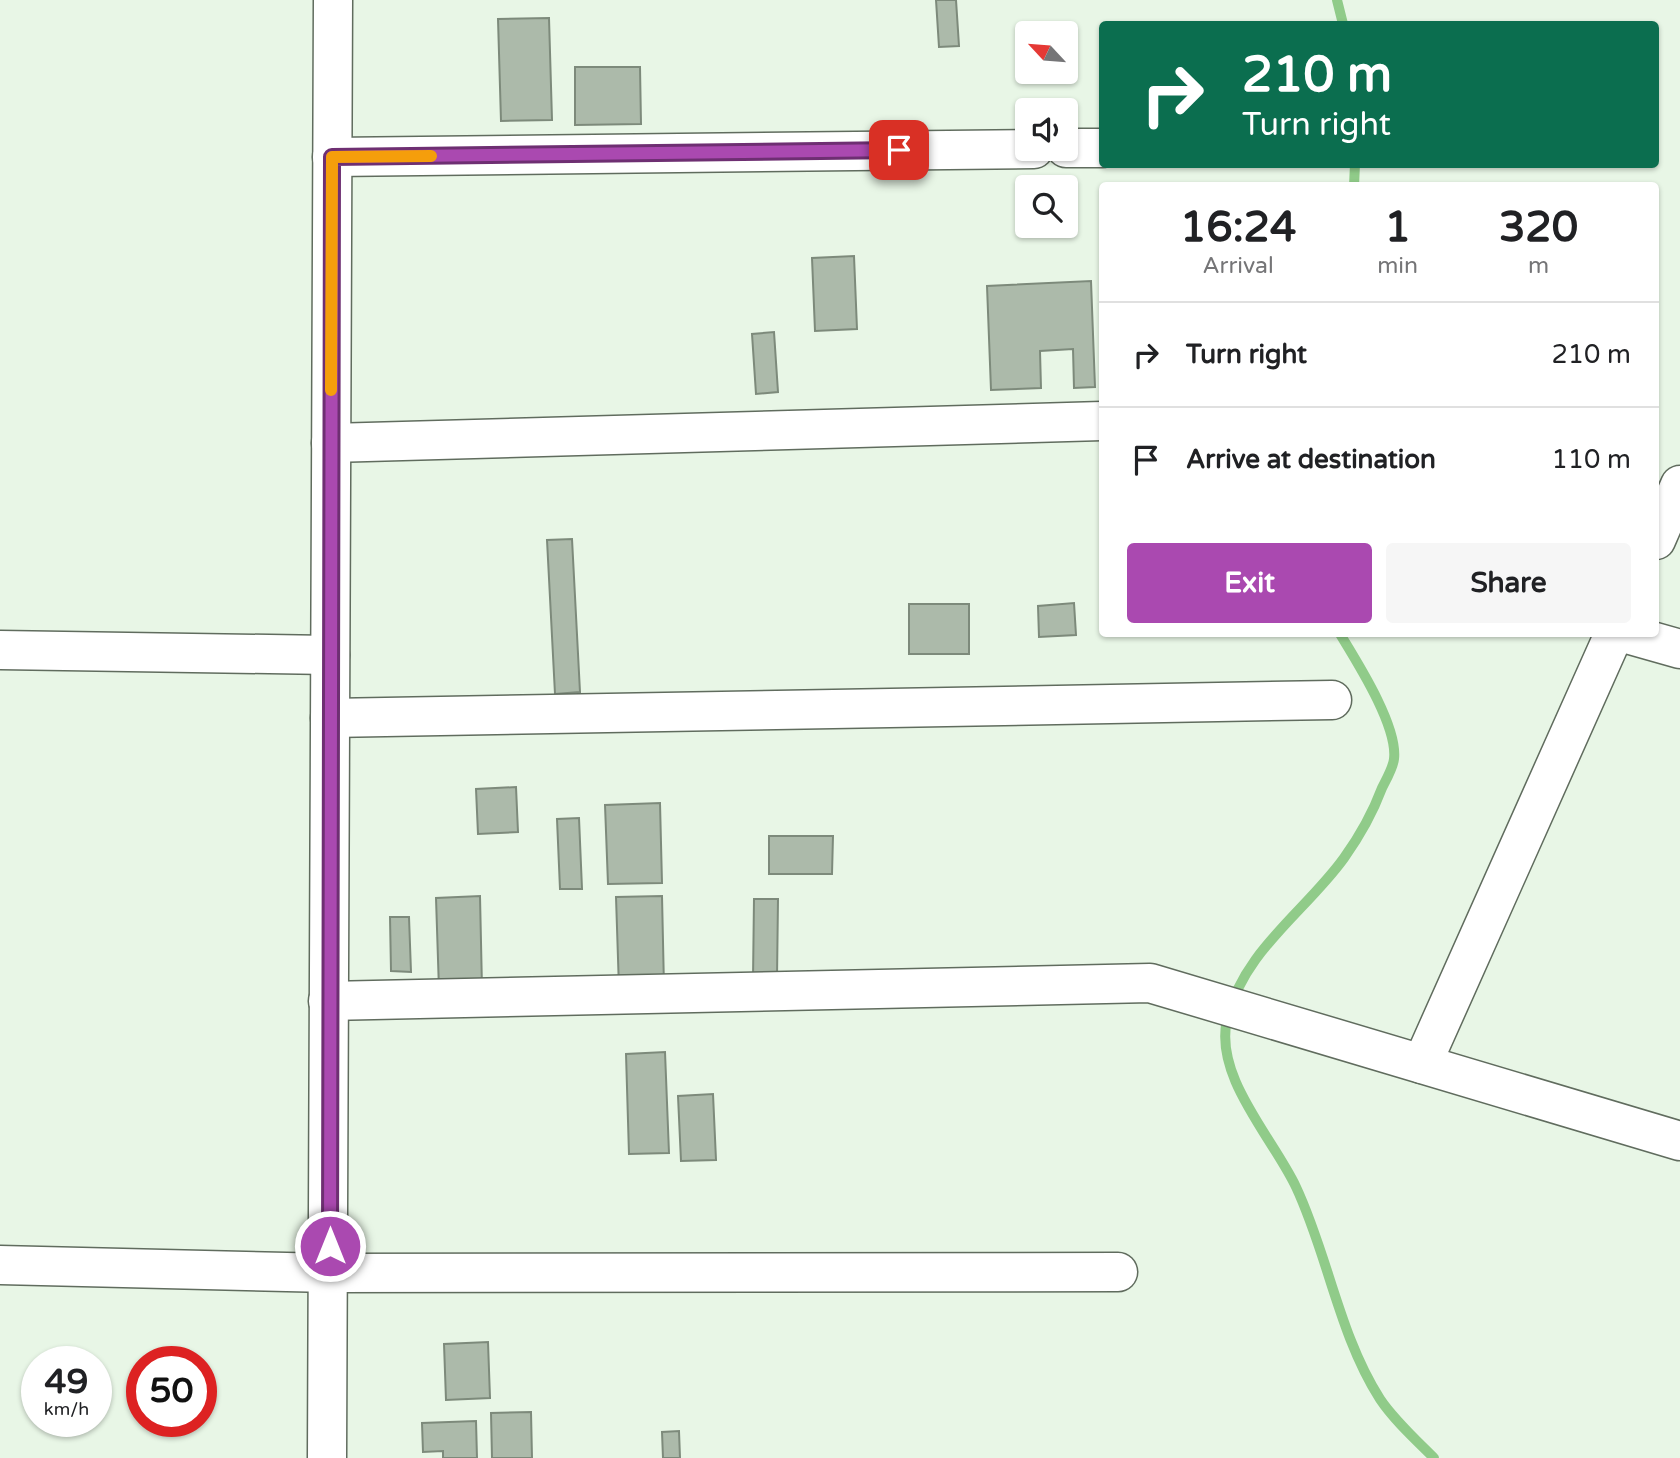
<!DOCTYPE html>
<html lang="en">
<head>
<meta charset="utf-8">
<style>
  body { margin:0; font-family:"Varela Round",sans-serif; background:#f6f6f6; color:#202124; height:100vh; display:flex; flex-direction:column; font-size:26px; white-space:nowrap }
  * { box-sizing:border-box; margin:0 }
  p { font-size:23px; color:#757577 }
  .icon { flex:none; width:38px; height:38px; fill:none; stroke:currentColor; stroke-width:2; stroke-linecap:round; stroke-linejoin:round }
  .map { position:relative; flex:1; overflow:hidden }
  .drawer { position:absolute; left:1099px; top:182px; width:560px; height:455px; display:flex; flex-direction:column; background:#fff; border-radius:7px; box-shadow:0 2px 5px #0004 }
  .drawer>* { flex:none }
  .hud { position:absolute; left:1099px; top:21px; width:560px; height:147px; border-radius:7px; box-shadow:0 2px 5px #0004; background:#0b6e4f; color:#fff; overflow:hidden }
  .needle { width:46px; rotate:296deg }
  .tools { position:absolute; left:1015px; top:21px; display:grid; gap:14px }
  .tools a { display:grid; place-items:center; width:63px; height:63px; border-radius:7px; background:#fff; box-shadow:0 2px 5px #0004; font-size:35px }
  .speed { position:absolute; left:21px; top:1346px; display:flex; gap:14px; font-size:35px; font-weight:700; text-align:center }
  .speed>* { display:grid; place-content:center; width:91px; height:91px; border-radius:50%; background:#fff; box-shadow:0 2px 5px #0004; line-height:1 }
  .speed small { font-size:18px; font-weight:400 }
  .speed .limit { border:10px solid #d22; background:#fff; color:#111 }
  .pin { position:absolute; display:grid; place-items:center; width:60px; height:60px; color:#fff; margin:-30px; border-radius:14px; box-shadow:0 4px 10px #0006 }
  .me { position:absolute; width:77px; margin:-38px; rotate:0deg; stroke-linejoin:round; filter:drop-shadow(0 0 5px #0008) }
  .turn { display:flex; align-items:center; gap:24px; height:147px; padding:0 28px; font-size:32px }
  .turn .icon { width:91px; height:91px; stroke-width:2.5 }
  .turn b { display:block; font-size:49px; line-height:60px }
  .eta { display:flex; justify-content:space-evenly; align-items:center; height:119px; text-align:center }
  .eta b { font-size:42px; font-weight:800; line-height:49px }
  .action { display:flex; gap:14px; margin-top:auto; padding:14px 28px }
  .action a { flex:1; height:80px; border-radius:7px; background:#aa49b0; color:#fff; font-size:28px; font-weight:800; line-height:80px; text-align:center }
  .action a+a { background:#f6f6f6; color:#202124 }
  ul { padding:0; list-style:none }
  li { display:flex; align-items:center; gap:21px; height:105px; padding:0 28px; border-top:2px solid #e0e0e0 }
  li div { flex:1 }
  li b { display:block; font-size:26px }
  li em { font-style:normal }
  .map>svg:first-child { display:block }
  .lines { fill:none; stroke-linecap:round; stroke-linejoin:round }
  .stream { stroke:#90cb89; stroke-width:10 }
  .building { fill:#acbaaa; stroke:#7d8a7b; stroke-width:2 }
  .street-casing { stroke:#606c5e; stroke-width:41 }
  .secondary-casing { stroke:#606c5e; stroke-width:41 }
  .street { stroke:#fff; stroke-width:38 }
  .secondary { stroke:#fff; stroke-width:38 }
  .route-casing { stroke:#6e2f72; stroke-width:18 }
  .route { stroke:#aa49b0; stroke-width:12 }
  .slow { stroke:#f59e0b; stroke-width:12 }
</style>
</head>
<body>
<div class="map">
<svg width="1680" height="1458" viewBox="0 0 1680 1458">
  <rect width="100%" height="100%" fill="#e8f6e6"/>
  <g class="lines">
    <g class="stream">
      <polyline points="1337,0 1343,24"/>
      <polyline points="1354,186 1355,164"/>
      <path d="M1340,634C1357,662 1398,726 1394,759C1393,768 1386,780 1382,788C1373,812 1359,837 1344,858C1306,911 1242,952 1227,1020C1214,1077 1273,1138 1296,1187C1328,1255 1339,1335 1380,1399C1394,1420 1416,1440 1434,1458"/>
    </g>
  </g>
  <g class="building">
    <polygon points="936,0 956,0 959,46 939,47"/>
    <polygon points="549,18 552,120 501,121 498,19"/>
    <polygon points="575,67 640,67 641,124 575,125"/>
    <polygon points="854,256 857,329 815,331 812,258"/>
    <polygon points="1091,281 1095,387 1074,388 1073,349 1040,351 1041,388 991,390 987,286"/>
    <polygon points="774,332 778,392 756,394 752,334"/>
    <polygon points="572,539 580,692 555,694 547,540"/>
    <polygon points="1074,603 1076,635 1039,637 1038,606"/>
    <rect x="909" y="604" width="60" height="50"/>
    <polygon points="516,787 518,832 478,834 476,789"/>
    <polygon points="660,803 662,883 608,884 605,805"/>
    <polygon points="579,818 582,889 560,889 557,819"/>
    <polygon points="769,836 833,836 832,874 769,874"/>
    <polygon points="480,896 482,988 439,990 436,898"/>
    <polygon points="662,896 664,987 619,989 616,897"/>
    <polygon points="754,899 778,899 777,978 753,979"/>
    <polygon points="390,917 409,917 411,972 391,971"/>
    <polygon points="665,1052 669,1153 629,1154 626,1054"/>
    <polygon points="713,1094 716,1160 681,1161 678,1096"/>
    <polygon points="488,1342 490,1398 446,1400 444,1344"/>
    <polygon points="531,1412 532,1458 492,1458 491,1413"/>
    <polygon points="476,1421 477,1458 443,1458 443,1451 423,1452 422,1423"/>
    <polygon points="679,1431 680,1458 663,1458 662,1432"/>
  </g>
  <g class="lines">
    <g class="street-casing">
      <g id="street">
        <polyline points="1066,148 1102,148"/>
        <polyline points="332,157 1034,149"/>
        <polyline points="331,443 1102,421"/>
        <polyline points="1656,540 1680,485"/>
        <polyline points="1627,634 1680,649"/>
        <polyline points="0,650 330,655"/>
        <polyline points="330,718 1332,700"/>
        <polyline points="328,1001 1150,983 1680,1141"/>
        <polyline points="1422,1064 1614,634"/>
        <polyline points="0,1265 330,1273 1118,1272"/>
      </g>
    </g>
    <g class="secondary-casing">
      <polyline id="secondary" points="327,1458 333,0"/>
    </g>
    <use href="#street" class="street"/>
    <use href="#secondary" class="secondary"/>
  </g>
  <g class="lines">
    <g class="route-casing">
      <polyline id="route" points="330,1246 332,157 899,150"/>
    </g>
    <use href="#route" class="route"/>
    <polyline class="slow" points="331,390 332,157 431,156"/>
  </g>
</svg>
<div class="tools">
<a><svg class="needle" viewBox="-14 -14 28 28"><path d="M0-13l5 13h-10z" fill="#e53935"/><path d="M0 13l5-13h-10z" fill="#757577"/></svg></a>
<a><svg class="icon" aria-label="sound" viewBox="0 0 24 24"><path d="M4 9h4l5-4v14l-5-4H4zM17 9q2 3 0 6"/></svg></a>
<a><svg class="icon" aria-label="search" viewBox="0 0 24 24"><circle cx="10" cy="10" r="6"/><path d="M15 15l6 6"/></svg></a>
</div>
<div class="speed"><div>49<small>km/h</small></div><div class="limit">50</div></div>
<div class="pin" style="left:899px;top:150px;background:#d93025"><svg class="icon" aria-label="arrive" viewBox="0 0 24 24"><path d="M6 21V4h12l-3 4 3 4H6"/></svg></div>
<svg class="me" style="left:330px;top:1246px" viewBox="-20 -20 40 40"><circle r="17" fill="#aa49b0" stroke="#fff" stroke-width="3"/><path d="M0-11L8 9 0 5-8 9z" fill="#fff"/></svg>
<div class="hud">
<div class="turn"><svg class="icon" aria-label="right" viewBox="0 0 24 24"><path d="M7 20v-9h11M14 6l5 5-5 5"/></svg><div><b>210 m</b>Turn right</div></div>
</div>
<section class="drawer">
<div class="eta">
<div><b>16:24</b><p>Arrival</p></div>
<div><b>1</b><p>min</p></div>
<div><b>320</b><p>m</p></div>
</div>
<ul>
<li><svg class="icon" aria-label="right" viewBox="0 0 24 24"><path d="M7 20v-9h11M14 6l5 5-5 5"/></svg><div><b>Turn right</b></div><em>210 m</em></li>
<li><svg class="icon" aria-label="arrive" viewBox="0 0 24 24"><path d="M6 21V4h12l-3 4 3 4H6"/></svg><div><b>Arrive at destination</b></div><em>110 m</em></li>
</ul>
<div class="action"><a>Exit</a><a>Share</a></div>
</section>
</div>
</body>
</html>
